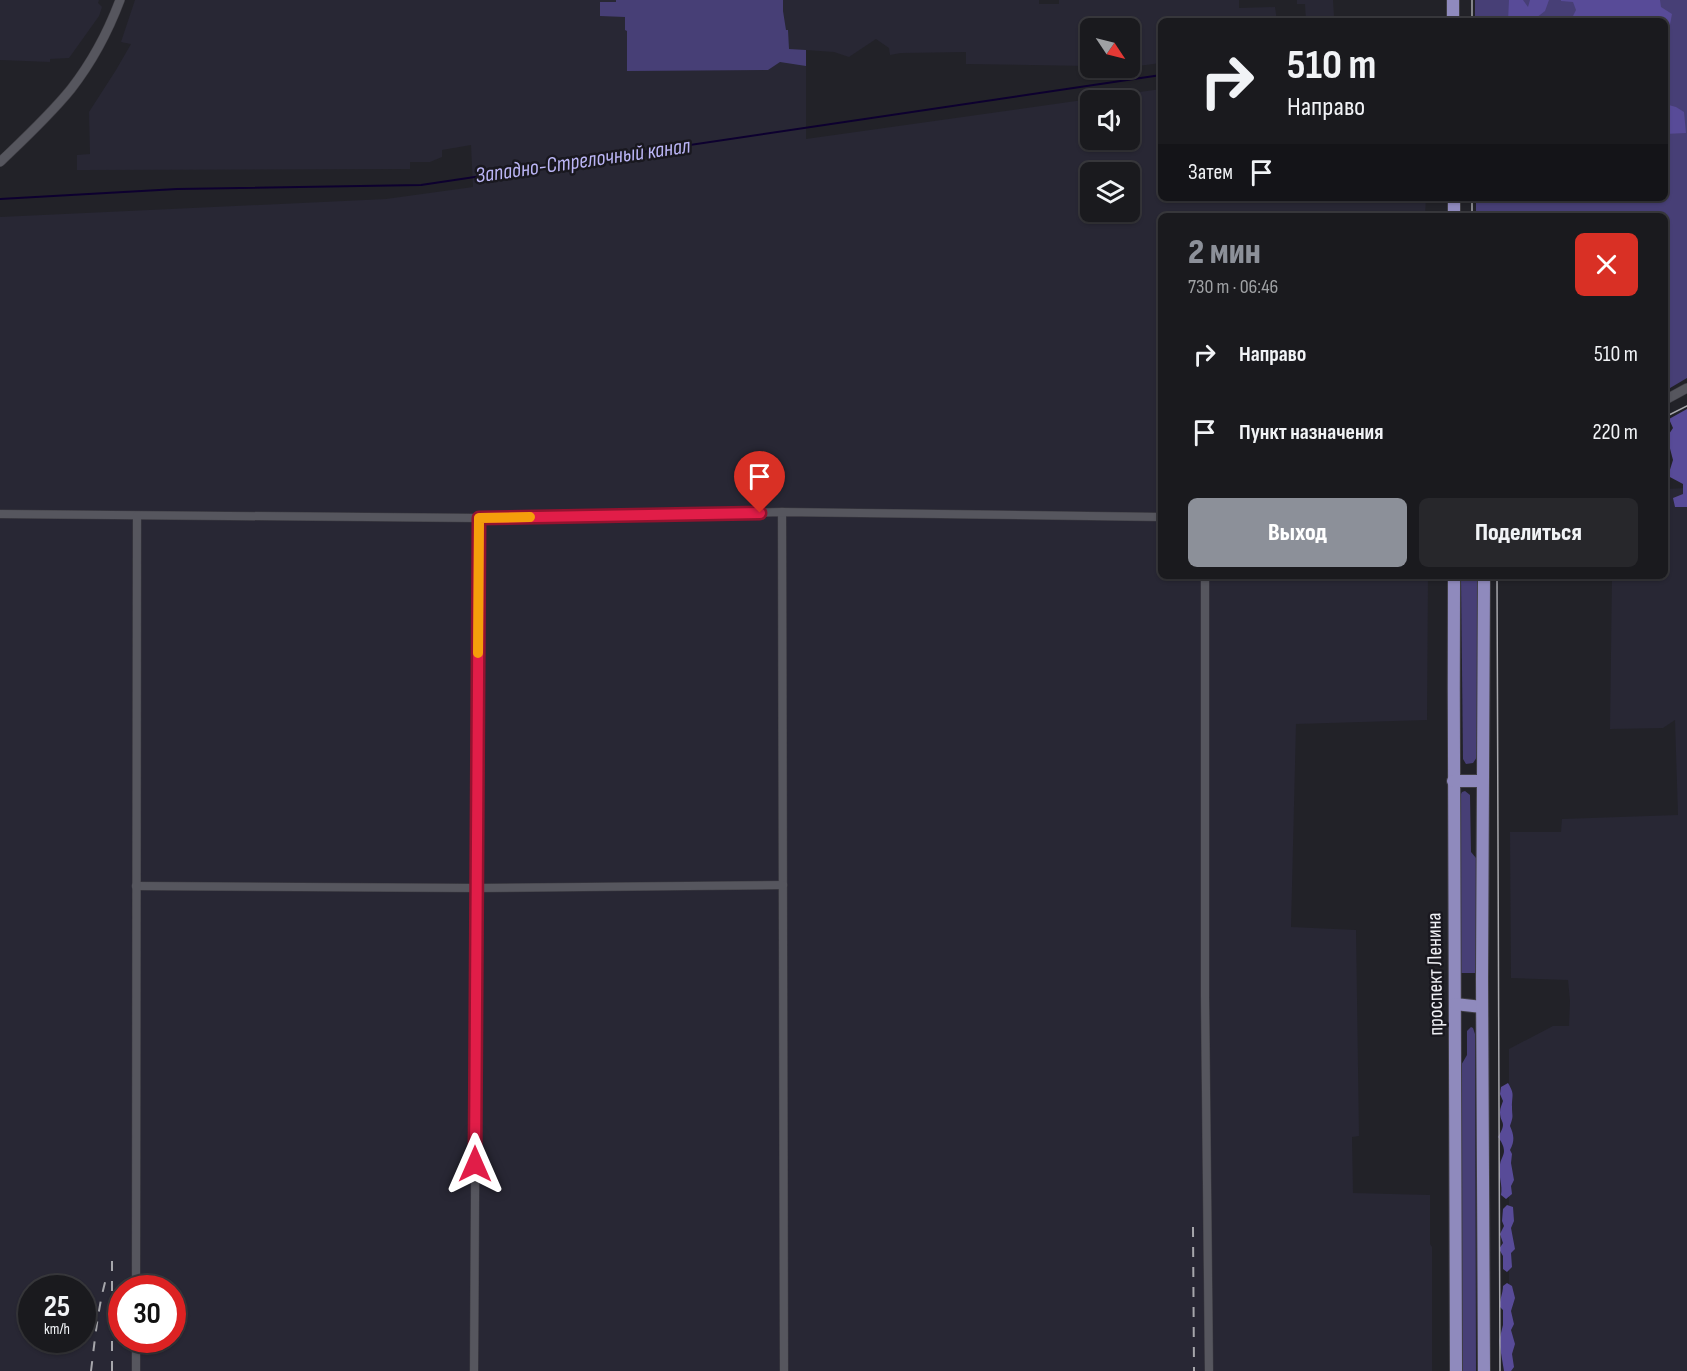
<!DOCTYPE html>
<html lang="ru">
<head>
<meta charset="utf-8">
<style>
  body { margin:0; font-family:"Sofia Sans Condensed",sans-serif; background:#27272b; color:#f1f3f6; height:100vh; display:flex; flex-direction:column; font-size:22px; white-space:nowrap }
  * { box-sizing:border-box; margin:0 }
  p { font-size:20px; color:#9fa1a4 }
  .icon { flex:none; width:33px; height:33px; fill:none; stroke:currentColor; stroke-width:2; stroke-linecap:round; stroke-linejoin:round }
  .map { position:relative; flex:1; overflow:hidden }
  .details { position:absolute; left:1158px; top:213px; width:510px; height:366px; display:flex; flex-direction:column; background:#1a1a1e; border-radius:9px; box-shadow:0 2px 4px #0004,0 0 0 2px #38383c }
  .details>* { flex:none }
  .guide { position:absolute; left:1158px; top:18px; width:510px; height:183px; border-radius:9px; box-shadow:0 2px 4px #0004,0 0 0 2px #38383c; background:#1a1a1e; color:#f1f3f6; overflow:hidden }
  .needle { width:39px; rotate:125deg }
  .buttons { position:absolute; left:1080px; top:18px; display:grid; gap:12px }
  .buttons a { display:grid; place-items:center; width:60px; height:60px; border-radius:9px; background:#1a1a1e; box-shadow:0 2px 4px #0004,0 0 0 2px #38383c; font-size:30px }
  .speed { position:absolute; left:18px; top:1275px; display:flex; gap:12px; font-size:30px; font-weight:700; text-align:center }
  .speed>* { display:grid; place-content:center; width:78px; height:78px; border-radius:50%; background:#1a1a1e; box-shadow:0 2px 4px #0004,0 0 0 2px #38383c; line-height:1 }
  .speed small { font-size:15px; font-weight:400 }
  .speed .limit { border:9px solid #d22; background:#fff; color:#111 }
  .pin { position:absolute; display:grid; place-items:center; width:51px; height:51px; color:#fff; margin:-62px -26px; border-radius:50% 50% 50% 0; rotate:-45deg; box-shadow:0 0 6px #0007 }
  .pin .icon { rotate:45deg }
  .me { position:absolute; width:66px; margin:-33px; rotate:0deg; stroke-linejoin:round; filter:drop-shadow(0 0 4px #0008) }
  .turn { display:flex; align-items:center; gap:21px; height:126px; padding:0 30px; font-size:27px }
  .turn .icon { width:78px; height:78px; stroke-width:2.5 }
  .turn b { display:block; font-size:42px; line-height:51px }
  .then { display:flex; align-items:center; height:57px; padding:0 30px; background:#0003; gap:12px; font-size:22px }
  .round { display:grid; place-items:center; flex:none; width:63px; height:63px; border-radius:9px; background:#27272b }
  .summary { display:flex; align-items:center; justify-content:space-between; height:102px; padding:0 30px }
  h1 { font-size:36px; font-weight:800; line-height:45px; color:#8c9099 }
  .action { display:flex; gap:12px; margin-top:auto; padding:12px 30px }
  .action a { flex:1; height:69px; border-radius:9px; background:#8c9099; color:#fff; font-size:24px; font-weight:800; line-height:69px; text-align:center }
  .action a+a { background:#27272b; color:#f1f3f6 }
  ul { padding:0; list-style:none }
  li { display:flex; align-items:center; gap:18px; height:78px; padding:0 30px }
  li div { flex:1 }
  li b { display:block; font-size:22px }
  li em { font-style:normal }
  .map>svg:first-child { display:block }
  .built { fill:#282734; fill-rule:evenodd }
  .green { fill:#473f76 }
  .forest { fill:#584b98 }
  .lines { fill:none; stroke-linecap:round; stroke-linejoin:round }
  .stream { stroke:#0d002f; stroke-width:2 }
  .minor-casing { stroke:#3e3d43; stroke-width:9 }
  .tertiary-casing { stroke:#3e3d43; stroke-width:10 }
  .primary-casing { stroke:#3e3d43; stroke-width:14 }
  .minor { stroke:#56565e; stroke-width:8 }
  .tertiary { stroke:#56565e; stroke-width:9 }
  .primary { stroke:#8f8abd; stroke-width:12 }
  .tram { stroke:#a6a6ab; stroke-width:1.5 }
  .rail { stroke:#a6a6ab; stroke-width:2; stroke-dasharray:10 10; stroke-linecap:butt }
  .route-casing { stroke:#92132f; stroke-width:15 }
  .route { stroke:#e11d48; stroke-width:10 }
  .slow { stroke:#f59e0b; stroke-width:10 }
  .labels { text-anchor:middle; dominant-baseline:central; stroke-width:5; stroke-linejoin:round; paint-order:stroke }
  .street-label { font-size:21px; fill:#f0f0f5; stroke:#19181f }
  .water-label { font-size:22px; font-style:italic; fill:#bbb5f5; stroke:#19181f }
</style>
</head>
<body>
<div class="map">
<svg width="1687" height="1371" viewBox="0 0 1687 1371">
  <rect width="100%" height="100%" fill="#222228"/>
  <g class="built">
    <polygon points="0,0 99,0 98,3 102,7 99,16 69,58 50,59 50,62 0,60"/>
    <path d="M135,0H1039V4H1059V0H1239V8L1275,7L1277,21H1161V63L1130,67V28H1090V66L966,64V52L901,53L890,55L889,48L876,39L849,57L834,52L806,50V139L1161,89V198H1426L1425,216H1161V576H1428L1427,720L1296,724L1291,927L1356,930L1359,1136L1352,1137L1353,1193L1430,1195V1244L1432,1247V1371H0V217L386,199L473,187L471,145L442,150V157L430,162H410V169L77,170V155L90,154L89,112L116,70L131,44L121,42ZM1090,100H1130V140H1090ZM1090,172H1130V212H1090ZM32,1288H82V1340H32ZM122,1288H172V1340H122Z"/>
    <polygon points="1297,0 1333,0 1334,17 1325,18 1325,21 1306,21 1305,4 1297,4"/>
    <polygon points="1687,488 1687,1371 1509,1371 1509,1049 1553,1026 1569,1026 1570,1001 1568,980 1511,978 1510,832 1561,832 1562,819 1678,815 1675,720 1663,728 1610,729 1612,576 1665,576 1665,489"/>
  </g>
  <g class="green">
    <polygon points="616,0 783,0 783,11 786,30 788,30 789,49 806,50 806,66 780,62 768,70 627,71 627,31 625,30 625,17 600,16 600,2 616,2"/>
    <polygon points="1475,0 1687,0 1687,378 1665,391 1665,216 1476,216 1476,198 1665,198 1665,21 1475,21"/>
    <polygon points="1461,576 1477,576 1477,757 1473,763 1466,764 1463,759"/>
    <polygon points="1465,791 1470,795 1471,852 1476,858 1476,973 1460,973 1459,798 1462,792"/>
    <polygon points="1471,1027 1473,1028 1475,1034 1476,1371 1459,1371 1460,1067 1467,1055 1467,1031"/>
  </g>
  <g class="forest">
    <polygon points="1509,0 1523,0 1528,7 1530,0 1549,0 1545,11 1536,18 1539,21 1508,21"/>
    <polygon points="1561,0 1660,0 1661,7 1672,14 1665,51 1665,21 1575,21 1572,18 1576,10 1573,2 1561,1"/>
    <polygon points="1665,104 1676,107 1684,112 1686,133 1665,134"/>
    <polygon points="1687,409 1687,507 1675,507 1673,498 1683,494 1683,484 1668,476 1673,460 1667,437 1673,428 1669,419"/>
    <path d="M1508,1083C1515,1095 1512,1094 1512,1107C1512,1117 1514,1115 1510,1126C1514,1135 1515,1141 1510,1150L1512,1154L1511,1163L1514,1180L1511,1186L1512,1194L1506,1199L1501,1195C1503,1185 1498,1176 1500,1165C1500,1160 1504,1156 1504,1151C1504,1146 1501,1141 1498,1137C1508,1121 1500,1124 1500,1112C1500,1108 1502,1104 1503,1101L1500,1094L1501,1087Z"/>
    <polygon points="1507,1205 1513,1207 1514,1221 1511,1228 1515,1249 1511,1253 1512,1267 1507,1272 1503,1269 1503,1256 1499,1249 1503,1243 1500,1234 1504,1226 1502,1221 1503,1209"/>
    <path d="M1507,1283L1512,1286L1515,1298L1511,1311L1514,1324L1511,1330L1515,1344L1512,1354L1514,1367L1511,1371H1504L1499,1341L1503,1325V1310L1500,1307C1499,1300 1503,1294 1503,1286Z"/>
  </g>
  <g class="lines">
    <polyline class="stream" points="0,199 177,189 421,185 1161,75"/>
    <g class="minor-casing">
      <g id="minor">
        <polyline points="782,512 784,1371"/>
        <polyline points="0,514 479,518 782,512 1161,517"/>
        <polyline points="1205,576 1205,997 1209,1371"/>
        <polyline points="136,886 477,888 783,885"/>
        <polyline points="136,1288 137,516"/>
        <polyline points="136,1340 136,1371"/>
        <polyline points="474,1371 479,518"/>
      </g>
    </g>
    <g class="tertiary-casing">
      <g id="tertiary">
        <path d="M0,162C24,139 50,115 71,89C92,62 108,32 120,0"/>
        <polyline points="1665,400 1687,388"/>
      </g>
    </g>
    <g class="primary-casing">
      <g id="primary">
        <polyline points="1453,0 1453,21"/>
        <polyline points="1454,198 1454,216"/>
        <path d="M1454,576C1453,841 1456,1106 1456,1371"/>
        <polyline points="1453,781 1482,781"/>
        <polyline points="1455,1004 1482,1007"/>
        <polyline points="1484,1371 1482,979 1484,576"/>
      </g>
    </g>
    <use href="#minor" class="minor"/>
    <use href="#tertiary" class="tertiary"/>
    <use href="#primary" class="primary"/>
    <g class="tram">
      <polyline points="1472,0 1472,21"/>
      <polyline points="1472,216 1472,198"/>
      <polyline points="1665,417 1687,406"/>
      <polyline points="1497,576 1500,1371"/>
    </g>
    <g class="rail">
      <polyline points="1193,1227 1194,1371"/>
      <path d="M91,1371C95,1339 98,1306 107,1275"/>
      <polyline points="112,1371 112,1251"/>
    </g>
  </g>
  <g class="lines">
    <g class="route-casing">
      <polyline id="route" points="475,1164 479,518 760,513"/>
    </g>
    <use href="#route" class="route"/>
    <polyline class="slow" points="478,653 479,518 530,517"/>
  </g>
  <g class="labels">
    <g class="street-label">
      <text transform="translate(1435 974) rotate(-91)">проспект Ленина</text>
    </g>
    <g class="water-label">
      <text transform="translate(583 161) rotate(-8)">Западно-Стрелочный канал</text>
    </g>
  </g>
</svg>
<div class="buttons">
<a><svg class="needle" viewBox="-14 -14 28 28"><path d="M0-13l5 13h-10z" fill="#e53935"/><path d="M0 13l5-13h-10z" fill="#9fa1a4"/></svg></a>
<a><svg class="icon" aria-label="sound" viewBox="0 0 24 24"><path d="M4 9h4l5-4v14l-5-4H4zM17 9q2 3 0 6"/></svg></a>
<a><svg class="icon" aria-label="layers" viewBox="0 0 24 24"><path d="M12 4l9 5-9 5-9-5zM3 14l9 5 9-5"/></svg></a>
</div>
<div class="speed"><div>25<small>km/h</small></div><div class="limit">30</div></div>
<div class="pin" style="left:760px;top:513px;background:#d93025"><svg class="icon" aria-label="arrive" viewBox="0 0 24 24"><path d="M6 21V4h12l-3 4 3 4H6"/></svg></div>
<svg class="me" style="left:475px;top:1164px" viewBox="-20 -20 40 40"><path d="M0-17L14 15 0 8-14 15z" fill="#e11d48" stroke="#fff" stroke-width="4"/></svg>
<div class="guide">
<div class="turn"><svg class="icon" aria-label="right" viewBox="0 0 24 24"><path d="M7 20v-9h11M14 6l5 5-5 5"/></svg><div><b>510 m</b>Направо</div></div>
<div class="then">Затем<svg class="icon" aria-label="arrive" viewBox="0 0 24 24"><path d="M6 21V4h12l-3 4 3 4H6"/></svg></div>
</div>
<section class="details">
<div class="summary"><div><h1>2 мин</h1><p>730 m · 06:46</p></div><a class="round" style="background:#d93025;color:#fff"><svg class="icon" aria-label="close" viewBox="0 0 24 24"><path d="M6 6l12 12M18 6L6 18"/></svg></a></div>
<ul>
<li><svg class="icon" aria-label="right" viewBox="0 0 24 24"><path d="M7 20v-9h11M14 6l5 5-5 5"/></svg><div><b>Направо</b></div><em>510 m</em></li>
<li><svg class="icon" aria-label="arrive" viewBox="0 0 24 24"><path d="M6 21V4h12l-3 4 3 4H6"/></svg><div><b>Пункт назначения</b></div><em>220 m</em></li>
</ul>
<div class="action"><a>Выход</a><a>Поделиться</a></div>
</section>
</div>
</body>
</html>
